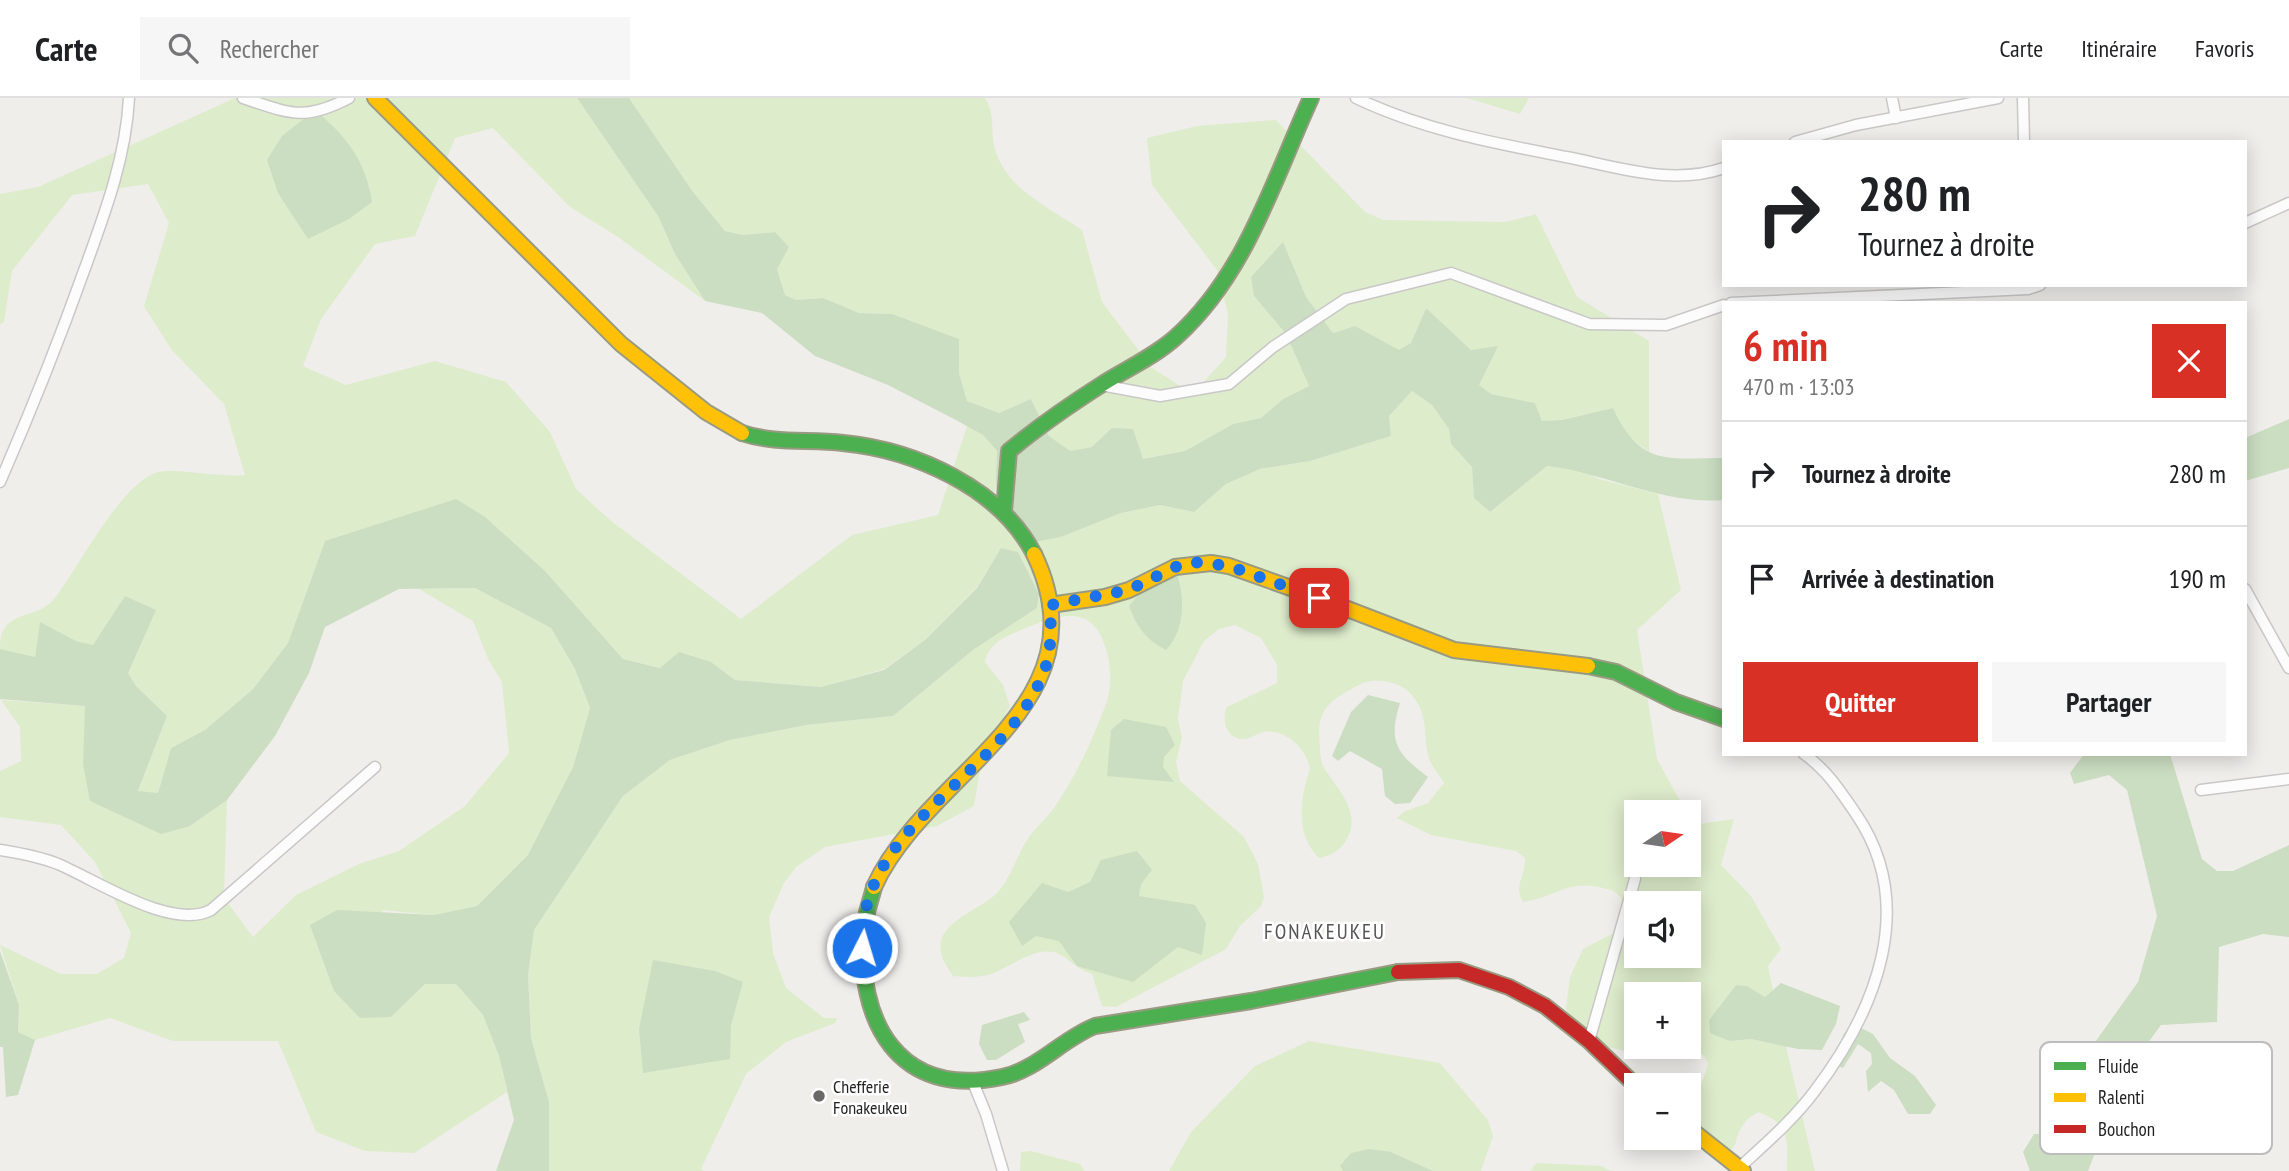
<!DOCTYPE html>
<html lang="fr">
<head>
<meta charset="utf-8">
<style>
  body { margin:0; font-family:"PT Sans Narrow",sans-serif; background:#f6f6f6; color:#202124; height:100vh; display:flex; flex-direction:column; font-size:26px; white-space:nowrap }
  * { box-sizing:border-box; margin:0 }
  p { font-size:23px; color:#757577 }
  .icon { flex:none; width:38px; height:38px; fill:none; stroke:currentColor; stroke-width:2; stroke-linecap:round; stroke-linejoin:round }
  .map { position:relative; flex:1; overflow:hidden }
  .drawer { position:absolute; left:1722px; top:203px; width:525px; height:455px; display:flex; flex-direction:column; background:#fff; border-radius:0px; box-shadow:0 4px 18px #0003 }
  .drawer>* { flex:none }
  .banner { position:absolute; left:1722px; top:42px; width:525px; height:147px; border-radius:0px; box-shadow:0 4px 18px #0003; background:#fff; color:#202124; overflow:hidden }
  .needle { width:46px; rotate:77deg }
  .controls { position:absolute; left:1624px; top:702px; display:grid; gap:14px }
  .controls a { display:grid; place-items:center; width:77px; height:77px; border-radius:0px; background:#fff; box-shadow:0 4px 18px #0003; font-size:35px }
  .pin { position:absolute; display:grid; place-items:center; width:60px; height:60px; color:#fff; margin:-30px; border-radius:14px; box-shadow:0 4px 10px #0006 }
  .me { position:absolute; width:77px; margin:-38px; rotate:5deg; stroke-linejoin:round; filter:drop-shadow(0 0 5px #0008) }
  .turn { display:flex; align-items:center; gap:24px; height:147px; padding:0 21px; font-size:32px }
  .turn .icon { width:91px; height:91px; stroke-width:2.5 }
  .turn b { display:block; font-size:49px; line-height:60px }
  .round { display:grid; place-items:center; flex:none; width:74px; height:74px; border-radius:0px; background:#f6f6f6 }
  .head { display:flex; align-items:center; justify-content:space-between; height:119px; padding:0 21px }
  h1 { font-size:42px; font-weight:800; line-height:52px; color:#d93025 }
  .button { display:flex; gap:14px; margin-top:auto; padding:14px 21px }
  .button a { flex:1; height:80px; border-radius:0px; background:#d93025; color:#fff; font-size:28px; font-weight:800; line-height:80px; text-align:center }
  .button a+a { background:#f6f6f6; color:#202124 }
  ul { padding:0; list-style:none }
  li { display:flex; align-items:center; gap:21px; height:105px; padding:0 21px; border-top:2px solid #e0e0e0 }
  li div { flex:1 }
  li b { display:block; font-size:26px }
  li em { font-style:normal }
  header { display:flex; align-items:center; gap:42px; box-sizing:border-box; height:98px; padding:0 35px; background:#fff; border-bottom:2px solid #e0e0e0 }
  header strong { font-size:33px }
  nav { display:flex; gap:38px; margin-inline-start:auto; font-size:24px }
  .search { width:490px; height:63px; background:#f6f6f6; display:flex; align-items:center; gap:18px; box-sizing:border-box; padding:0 24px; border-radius:0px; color:#757577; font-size:26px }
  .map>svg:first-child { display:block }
  .grass { fill:#ddeccb; fill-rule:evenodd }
  .forest { fill:#cbdec1 }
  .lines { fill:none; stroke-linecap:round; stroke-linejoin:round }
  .street-casing { stroke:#c9c8c7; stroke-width:13 }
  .fast-casing { stroke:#999a82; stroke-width:18 }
  .slow-casing { stroke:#999a82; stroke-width:18 }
  .jam-casing { stroke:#999a82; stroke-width:18 }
  .street { stroke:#fdfcfc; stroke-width:10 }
  .fast { stroke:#4caf50; stroke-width:14 }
  .slow { stroke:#ffc107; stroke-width:14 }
  .jam { stroke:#c62828; stroke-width:14 }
  .route { stroke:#1a73e8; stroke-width:12; stroke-dasharray:0 21.6 }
  .poi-dot { fill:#6a6968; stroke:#fff; stroke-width:2.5 }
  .labels { text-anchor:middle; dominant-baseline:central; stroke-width:5; stroke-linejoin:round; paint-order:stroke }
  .poi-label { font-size:18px; fill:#222; stroke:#fff; text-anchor:start }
  .quarter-label { font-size:21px; letter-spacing:2px; fill:#555; stroke:#fff }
  .key { fill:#fff; stroke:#bdbdbd; stroke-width:2 }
  .key-label { font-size:19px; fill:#222 }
</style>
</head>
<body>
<header>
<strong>Carte</strong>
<div class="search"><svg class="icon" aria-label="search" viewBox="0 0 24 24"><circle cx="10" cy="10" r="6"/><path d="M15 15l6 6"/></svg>Rechercher</div>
<nav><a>Carte</a><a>Itinéraire</a><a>Favoris</a></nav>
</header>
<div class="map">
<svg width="2289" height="1073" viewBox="0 0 2289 1073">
  <rect width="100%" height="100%" fill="#f0eeeb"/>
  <g class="grass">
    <path d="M235,0H577L658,118L675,156L705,203L618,139L570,109L493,30L455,40L415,138L375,146L321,221L303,268L346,287L435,263L506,284L550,334L576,391L610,422L741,521L852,437L938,417L967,328L983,337L997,353L995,395L1061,439L1121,415L1160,407L1194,414L1226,386L1260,371L1310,363L1391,338L1389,318L1412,293L1432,307L1449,331L1451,346L1472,369L1474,400L1490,414L1547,368L1582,372L1599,381L1658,396L1681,492L1637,532L1657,661L1686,714H1636V766H1689V720L1693,727L1734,721L1721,767L1751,798L1781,851L1768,868L1773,892L1765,899L1747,888L1736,887L1709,922L1730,943L1751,941L1786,948L1815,1073H1787C1787,1041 1792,1027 1758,1014C1754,1017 1746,1021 1744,1026C1729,1046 1746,1047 1714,1060C1667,1015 1695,1014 1708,966L1704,958L1689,947V896H1636V948L1674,949L1645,958L1596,946L1568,920L1566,910L1570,879L1583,851L1625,829C1624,820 1624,809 1621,801C1617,793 1611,792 1603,790C1567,781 1556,800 1523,804C1513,788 1526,777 1525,760L1516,753L1431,737L1397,720L1405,713L1428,705L1444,685C1440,678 1433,670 1430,663C1421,640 1432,617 1408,593C1398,584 1376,579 1363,585C1332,601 1315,609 1320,648C1320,654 1320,662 1323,668C1336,690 1361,712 1348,739C1342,751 1332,758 1319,760C1295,738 1300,699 1310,671C1307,651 1285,630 1263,634C1256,636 1251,641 1243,641C1226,641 1221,621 1227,609L1277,585V567L1261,540L1235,527L1219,531L1204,543L1183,583L1178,621L1182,640L1176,664L1180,683L1244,739L1258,766L1264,799L1261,808L1240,828L1226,851L1116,909L1102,908L1092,876C1075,870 1071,862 1059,856C1038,846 1011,869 991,876C978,880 966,879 953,878C946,867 938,857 941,843C947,820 981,811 997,795C1011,780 1017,756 1029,739C1037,728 1049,718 1056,707C1075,678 1090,648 1102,616C1111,596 1112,581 1108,559C1097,508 1068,513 1028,529C1010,537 989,543 985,564L1003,587L1010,608L982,660L974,708L937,728L825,749L796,769L784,785L769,819L773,855L786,890L824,920H837L835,925L786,944L746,976L701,1071L704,1073H549V1004L531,940L528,877L534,832L623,698L670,662L730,642L806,627L893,618L973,552L1037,510L1039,496L1018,454L1001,450L977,489L925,542L884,571L822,589L735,582L711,564L661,570L623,561L586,520L325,443L288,545L253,591L205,632L171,650L158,695L138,694L167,618L136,588L128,575L125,498L94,548L76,543L40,525L35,559L0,551C0,509 35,524 54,501C78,471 122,382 159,374C180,370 221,380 245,377L224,306L171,251L144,208L169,125L148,86L72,97L12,173L4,224L0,226V96L38,89ZM1636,805H1689V858H1636Z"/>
    <path d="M629,0H985C995,16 991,30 994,47C1004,90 1048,109 1082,132L1102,204L1152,270L1193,296L1226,259L1228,216L1217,172L1152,87L1147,40L1197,28L1276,22L1365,114L1383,122L1506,124L1536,116L1577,199L1649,243V354L1625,336L1613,310L1562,322L1542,323L1535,305L1491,296L1479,288L1471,252L1426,210L1411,245L1399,253L1355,228L1333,235L1306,199L1283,145L1251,179L1254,198L1286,236L1309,288L1283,301L1261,320L1233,326L1185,353L1143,361L1092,349L1070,354L1049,338L1031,301L999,315L967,303L959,275L892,216L859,215L823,200L796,202L785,197L777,171L775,134L743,137L725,133L693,94Z"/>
    <polygon points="1467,0 1529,0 1520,16"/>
    <polygon points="475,490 551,530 575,571 590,610 573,669 528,758 477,808 434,817 382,812 391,919 425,886 456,886 483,917 499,958 507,994 414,1055 365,1053 316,1034 278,943 173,943 110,920 35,942 18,934 19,907 0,847 61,876 97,876 124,860 131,835 95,764 61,727 0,719 0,673 21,663 20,629 1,602 86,608 83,666 190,728 227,702 224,800 253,839 296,797 359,766 399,753 465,708 509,655 502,584 489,563 473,523 419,491"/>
    <polygon points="1309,943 1440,965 1488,1022 1493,1038 1481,1073 1433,1073 1391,1054 1340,1068 1343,1073 1169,1073 1191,1034 1255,968"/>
    <polygon points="1031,1053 1080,1066 1085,1073 1020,1073 1021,1054"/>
    <polygon points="1537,1065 1601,1068 1611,1073 1530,1073"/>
  </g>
  <g class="forest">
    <path d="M577,0H629L693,94L725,133L743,137L775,134L789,149L777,171L785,197L796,202L823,200L859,215L892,216L959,241V275L967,303L999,315L1031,301L1049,338L1070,353L1092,349L1112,330L1133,331L1143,361L1185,353L1233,326L1261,320L1283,301L1309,288L1286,236L1254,198L1251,179L1283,144L1306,199L1333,235L1355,228L1399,252L1411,245L1426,210L1471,252L1498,248L1479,287L1491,296L1535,305L1542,323L1562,322L1613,310C1640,369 1667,360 1724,360V402C1662,407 1607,375 1547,368L1490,414L1474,400L1472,369L1451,346L1449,331L1432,307L1412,293L1389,318L1391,338L1310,363L1260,371L1226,386L1194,414L1160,407L1121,415L1061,439L1023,446C992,408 995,401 997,353L983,337L954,321L888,287L815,258L762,215L705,203L675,156L658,118Z"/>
    <path d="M315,12C347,39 365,62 372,104L349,121L308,141L278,95L267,62L282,38Z"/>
    <polygon points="2289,321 2289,370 2245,383 2245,340"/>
    <polygon points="456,401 485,419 544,472 623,561 660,570 679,554 711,564 735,582 821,589 884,572 925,542 977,490 1001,450 1018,454 1039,496 1037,510 973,552 893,618 806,627 730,642 670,662 623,698 534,832 528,877 531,940 549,1004 549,1073 496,1073 514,1022 499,958 483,917 456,886 425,886 391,919 360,920 334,893 310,827 337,812 434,817 477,808 528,757 573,669 590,610 575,571 551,530 475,490 399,491 325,529 309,575 275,638 227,702 190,728 161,736 90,703 83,666 85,608 0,601 0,551 35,559 40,524 76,543 93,547 125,498 156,512 128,575 136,588 167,618 138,693 158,695 171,650 205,632 253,591 288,545 325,443"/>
    <path d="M1177,476C1185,501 1185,532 1166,552C1147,543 1136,528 1129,508L1152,480Z"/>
    <path d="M1368,597L1400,605C1388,644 1396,655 1428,679L1410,705L1395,706L1385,698L1382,671L1350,653L1338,663L1332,658L1351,614Z"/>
    <polygon points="1124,621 1166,629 1175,647 1164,659 1163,669 1174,684 1107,678 1111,632"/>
    <polygon points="2084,656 2170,656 2202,761 2217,773 2233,773 2289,747 2289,839 2263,836 2219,849 2217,924 2161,927 2126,975 2088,1073 2030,1073 2023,1054 2034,1036 2056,1035 2088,954 2138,884 2157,818 2127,692 2109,677 2074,686 2070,675"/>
    <polygon points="1137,753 1152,772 1141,786 1139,798 1195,807 1206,825 1202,857 1178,849 1133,884 1077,868 1059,843 1036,838 1022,848 1009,824 1042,785 1068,794 1090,784 1101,762"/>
    <polygon points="0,853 19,907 18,934 35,942 18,997 6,999 3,949 0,949"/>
    <polygon points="653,862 715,873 743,884 731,927 730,961 643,975 639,931"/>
    <polygon points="1781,885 1840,908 1836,926 1822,952 1798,951 1751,941 1730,943 1710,935 1709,922 1736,887 1747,888 1765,899"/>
    <polygon points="1024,914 1030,922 1018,926 1025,944 996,962 987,962 979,946 982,927"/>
    <polygon points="1848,930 1861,930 1873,936 1890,960 1915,978 1936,1007 1930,1016 1908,1016 1894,992 1881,983 1868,994 1866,973 1872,966 1871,955 1858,946 1843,970 1838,968 1843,937"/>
    <polygon points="1369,1051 1391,1054 1433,1073 1343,1073 1340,1068 1351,1055"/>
  </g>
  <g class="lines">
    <g class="street-casing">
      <g id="street">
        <path d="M243,0C289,15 303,24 349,0"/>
        <path d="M1356,0C1423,32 1494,45 1566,59C1618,69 1672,88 1724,70"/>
        <polyline points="1892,0 1896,20"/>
        <polyline points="2023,0 2024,44"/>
        <polyline points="1795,44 1856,27 1998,0"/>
        <polyline points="2245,125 2289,105"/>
        <polyline points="1731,205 2028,191 2040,187"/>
        <polyline points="1101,287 1160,298 1229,286 1273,249 1346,201 1451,175 1589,226 1666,227 1724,207"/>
        <path d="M0,384C31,313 59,243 85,170C105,115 126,59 129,0"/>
        <polyline points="2245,491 2289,570"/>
        <polyline points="2201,692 2289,681"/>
        <path d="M0,752C19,755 40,759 58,766C96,782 172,833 211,812L375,669"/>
        <polyline points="1589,943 1635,781"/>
        <polyline points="972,982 986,1016 1003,1073"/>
        <path d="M1739,1070C1765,1046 1793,1022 1814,994C1875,914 1919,808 1856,716C1841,694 1827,672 1804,656"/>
      </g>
    </g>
    <g class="fast-casing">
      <g id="fast">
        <path d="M742,335C775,346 809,341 843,345C915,352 1000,390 1034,456"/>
        <path d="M1004,413L1009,353C1039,328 1071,306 1104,285C1128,270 1155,258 1176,239C1246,176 1273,83 1311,0"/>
        <polyline points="1588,568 1616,574 1676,604 1724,621"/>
        <path d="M874,789C871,802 865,817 864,830C856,923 898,1001 1002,979C1037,972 1062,941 1095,928L1251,903L1398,874"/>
      </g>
    </g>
    <g class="slow-casing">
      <g id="slow">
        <polyline points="375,0 621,246 706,314 742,335"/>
        <polyline points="1050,507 1105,499 1129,492 1175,469 1211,465 1229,468 1319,500 1454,552 1588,568"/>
        <path d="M874,789C927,672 1108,610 1034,456"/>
        <polyline points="1689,1030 1743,1073"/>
      </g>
    </g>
    <g class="jam-casing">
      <polyline id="jam" points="1398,874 1459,872 1509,889 1545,908 1589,943 1636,988"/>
    </g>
    <use href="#street" class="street"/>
    <use href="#fast" class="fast"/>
    <use href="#slow" class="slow"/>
    <use href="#jam" class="jam"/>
  </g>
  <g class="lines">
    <path class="route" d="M862,850C858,723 1006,679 1045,571C1052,550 1051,529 1050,507L1129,492L1175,469L1193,464L1229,468L1319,500"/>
  </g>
  <circle class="poi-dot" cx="819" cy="998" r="7"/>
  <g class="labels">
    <g class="poi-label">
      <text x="833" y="988">Chefferie<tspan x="833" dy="21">Fonakeukeu</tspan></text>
    </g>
    <g class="quarter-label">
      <text x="1325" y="833">FONAKEUKEU</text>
    </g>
  </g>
  <rect x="2040" y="944" width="232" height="112" rx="10" class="key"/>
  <rect x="2054" y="964" width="32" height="8" fill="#4caf50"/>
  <rect x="2054" y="995" width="32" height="9" fill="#ffc107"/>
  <rect x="2054" y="1027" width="32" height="8" fill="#c62828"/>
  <g class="key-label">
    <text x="2098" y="975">Fluide</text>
    <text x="2098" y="1006">Ralenti</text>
    <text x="2098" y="1038">Bouchon</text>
  </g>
</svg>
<div class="controls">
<a><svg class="needle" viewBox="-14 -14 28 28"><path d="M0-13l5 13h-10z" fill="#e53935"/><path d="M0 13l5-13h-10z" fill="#757577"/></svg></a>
<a><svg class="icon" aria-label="sound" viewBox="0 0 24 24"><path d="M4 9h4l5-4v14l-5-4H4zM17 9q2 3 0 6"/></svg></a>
<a>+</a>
<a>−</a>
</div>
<div class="pin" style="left:1319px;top:500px;background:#d93025"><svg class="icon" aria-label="arrive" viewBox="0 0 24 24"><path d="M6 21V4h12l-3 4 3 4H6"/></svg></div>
<svg class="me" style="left:862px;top:850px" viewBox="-20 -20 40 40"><circle r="17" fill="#1a73e8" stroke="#fff" stroke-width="3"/><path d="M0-11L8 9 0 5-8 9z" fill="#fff"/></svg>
<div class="banner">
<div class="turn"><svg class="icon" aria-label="right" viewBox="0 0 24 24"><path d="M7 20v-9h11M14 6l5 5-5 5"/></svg><div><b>280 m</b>Tournez à droite</div></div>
</div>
<section class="drawer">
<div class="head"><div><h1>6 min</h1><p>470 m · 13:03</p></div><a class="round" style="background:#d93025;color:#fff"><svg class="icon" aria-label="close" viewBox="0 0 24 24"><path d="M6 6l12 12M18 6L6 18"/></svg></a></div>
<ul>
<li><svg class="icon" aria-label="right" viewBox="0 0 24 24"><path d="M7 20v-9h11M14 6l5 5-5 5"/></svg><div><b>Tournez à droite</b></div><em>280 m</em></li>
<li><svg class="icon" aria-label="arrive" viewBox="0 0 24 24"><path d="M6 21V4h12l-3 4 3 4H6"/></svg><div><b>Arrivée à destination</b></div><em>190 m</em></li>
</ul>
<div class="button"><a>Quitter</a><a>Partager</a></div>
</section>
</div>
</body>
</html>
